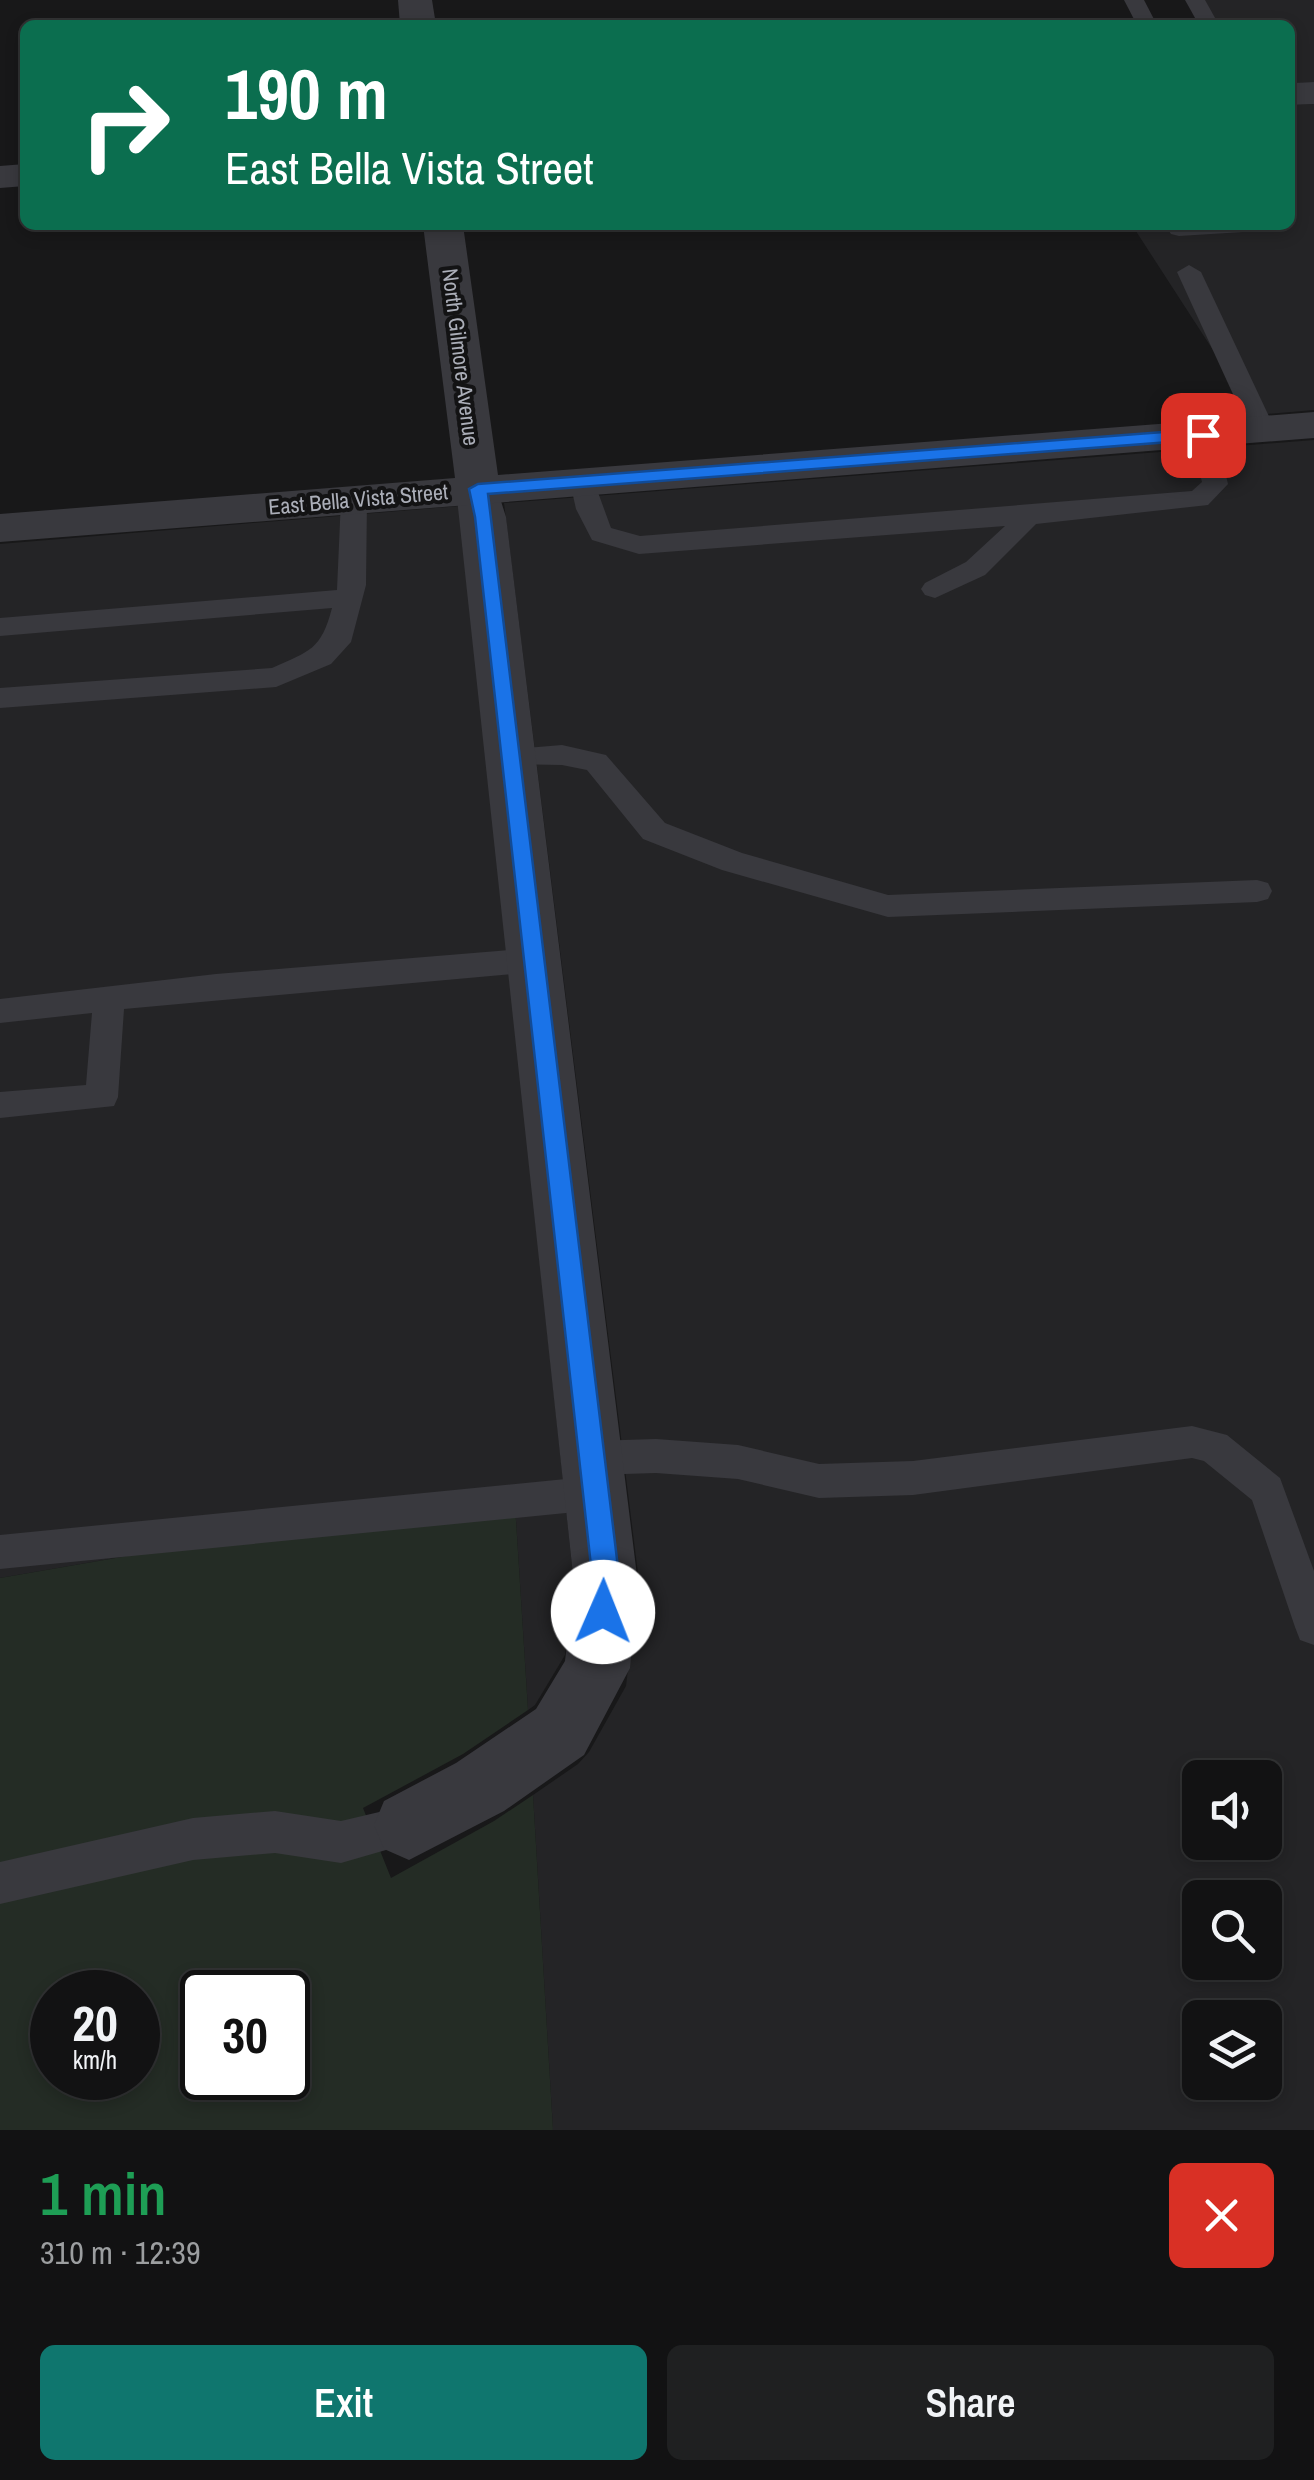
<!DOCTYPE html>
<html lang="en">
<head>
<meta charset="utf-8">
<style>
  body { margin:0; font-family:"Archivo Narrow",sans-serif; background:#1f2021; color:#f1f3f6; height:100vh; display:flex; flex-direction:column; font-size:38px; white-space:nowrap }
  * { box-sizing:border-box; margin:0 }
  p { font-size:32px; color:#9c9ea0 }
  .icon { flex:none; width:55px; height:55px; fill:none; stroke:currentColor; stroke-width:2; stroke-linecap:round; stroke-linejoin:round }
  .map { position:relative; height:2130px; overflow:hidden }
  .sheet { display:flex; flex-direction:column; background:#121213; flex:1 }
  .sheet>* { flex:none }
  .top-card { position:absolute; left:20px; top:20px; width:1275px; height:210px; border-radius:15px; box-shadow:0 5px 15px #0003,0 0 0 2px #313233; background:#0b6e4f; color:#fff; overflow:hidden }
  .fabs { position:absolute; left:1182px; top:1760px; display:grid; gap:20px }
  .fabs a { display:grid; place-items:center; width:100px; height:100px; border-radius:15px; background:#121213; box-shadow:0 5px 15px #0003,0 0 0 2px #313233; font-size:50px }
  .speed { position:absolute; left:30px; top:1970px; display:flex; gap:20px; font-size:50px; font-weight:700; text-align:center }
  .speed>* { display:grid; place-content:center; width:130px; height:130px; border-radius:50%; background:#121213; box-shadow:0 5px 15px #0003,0 0 0 2px #313233; line-height:1 }
  .speed small { font-size:25px; font-weight:400 }
  .speed .limit { border:5px solid #111; border-radius:15px; background:#fff; color:#111 }
  .pin { position:absolute; display:grid; place-items:center; width:85px; height:85px; color:#fff; margin:-42px; border-radius:20px; box-shadow:0 5px 15px #0006 }
  .me { position:absolute; width:110px; margin:-55px; rotate:1deg; stroke-linejoin:round; filter:drop-shadow(0 0 8px #0008) }
  .turn { display:flex; align-items:center; gap:35px; height:210px; padding:0 40px; font-size:45px }
  .turn .icon { width:130px; height:130px; stroke-width:2.5 }
  .turn b { display:block; font-size:70px; line-height:85px }
  .round { display:grid; place-items:center; flex:none; width:105px; height:105px; border-radius:15px; background:#1f2021 }
  .head { display:flex; align-items:center; justify-content:space-between; height:170px; padding:0 40px }
  h1 { font-size:60px; font-weight:600; line-height:75px; color:#1e9e55 }
  .primary-button { display:flex; gap:20px; margin-top:auto; padding:20px 40px }
  .primary-button a { flex:1; height:115px; border-radius:15px; background:#0f766e; color:#fff; font-size:40px; font-weight:600; line-height:115px; text-align:center }
  .primary-button a+a { background:#1f2021; color:#f1f3f6 }
  .map>svg:first-child { display:block }
  .built { fill:#242426; fill-rule:evenodd }
  .green { fill:#242c25; fill-rule:evenodd }
  .lines { fill:none; stroke-linecap:round; stroke-linejoin:round }
  .service { fill:#39393e; fill-rule:evenodd }
  .minor { fill:#39393e; fill-rule:evenodd }
  .tertiary { fill:#39393e; fill-rule:evenodd }
  .route { fill:#1a73e8; stroke:#114b97; stroke-width:2.5 }
  .labels { text-anchor:middle; dominant-baseline:central; stroke-width:8; stroke-linejoin:round; paint-order:stroke }
  .far-street-label { font-size:22px; fill:#abaeb8; stroke:#131314 }
</style>
</head>
<body>
<div class="map">
<svg width="1314" height="2130" viewBox="0 0 1314 2130">
  <rect width="100%" height="100%" fill="#181819"/>
  <g class="built">
    <polygon points="1191,0 1314,0 1314,82 1290,83 1290,25 1205,25"/>
    <polygon points="1314,104 1314,410 1255,415 1132,225 1290,225 1290,105"/>
    <path d="M1314,440V2130H553L533,1795L578,1764L589,1752L626,1686L639,1581L504,503ZM1200,1778H1265V1842H1200ZM1200,1898H1265V1962H1200ZM1200,2018H1265V2082H1200Z"/>
    <polygon points="460,506 574,1584 565,1655 535,1705 528,1710 514,1489 0,1578 0,544"/>
  </g>
  <path class="green" d="M514,1489L528,1710L463,1754L363,1808L391,1878L494,1821L533,1795L553,2130H0V1578ZM52,1992H138V2078H52ZM202,1992H288V2078H202Z"/>
  <g class="lines">
    <g class="service">
      <polygon points="1124,0 1144,0 1157,25 1137,25"/>
      <polygon points="1185,0 1205,0 1219,25 1199,25"/>
      <polygon points="1165,225 1255,225 1243,232 1179,236 1171,234"/>
      <polygon points="1189,265 1201,272 1275,429 1271,435 1262,437 1249,429 1177,272"/>
      <polygon points="1203,427 1216,435 1228,484 1208,505 1036,524 985,575 935,598 925,595 921,589 925,583 966,562 1005,526 639,554 592,540 576,509 570,482 574,476 592,476 611,528 640,536 1192,491 1202,482 1190,435"/>
      <path d="M354,491L367,499L366,585L351,642L331,664L276,687L0,708V688L272,668C310,651 321,650 332,608L0,636V618L337,590L341,499Z"/>
      <polygon points="562,745 606,755 665,823 742,853 888,895 1257,880 1268,883 1272,891 1268,899 1257,902 888,917 722,870 643,839 587,770 562,765 502,764 497,757 502,750"/>
      <polygon points="535,948 546,952 551,960 546,968 535,972 124,1009 118,1097 114,1106 0,1118 0,1092 86,1085 92,1013 0,1023 0,999 216,974"/>
      <polygon points="1192,1426 1227,1435 1280,1478 1314,1571 1314,1645 1300,1640 1295,1627 1252,1500 1204,1461 1192,1458 913,1495 819,1498 738,1479 656,1473 592,1475 579,1470 574,1458 579,1446 592,1441 656,1439 738,1445 819,1464 913,1461"/>
      <polygon points="596,1476 609,1481 615,1493 609,1505 596,1510 0,1569 0,1535"/>
      <polygon points="409,1805 424,1811 430,1825 424,1839 341,1863 275,1853 193,1860 0,1904 0,1862 193,1818 275,1811 341,1821"/>
    </g>
    <g class="minor">
      <polygon points="1314,82 1314,104 1290,105 1290,83"/>
      <polygon points="25,164 25,186 0,188 0,166"/>
      <polygon points="478,475 494,479 506,517 638,1584 630,1668 584,1755 504,1811 409,1860 384,1849 374,1825 384,1801 456,1763 536,1709 565,1661 574,1584 456,489 462,479"/>
    </g>
    <g class="tertiary">
      <polygon points="398,0 432,0 436,25 400,25"/>
      <polygon points="423,225 463,225 498,475 1314,412 1314,438 0,542 0,514 455,478"/>
    </g>
  </g>
  <polygon class="route" points="1203,429 1209,431 1209,439 488,494 620,1584 613,1621 603,1625 594,1621 590,1612 593,1584 475,517 469,489 478,484"/>
  <g class="labels">
    <g class="far-street-label">
      <text transform="translate(461 357) rotate(83)">North Gilmore Avenue</text>
      <text transform="translate(358 499) rotate(-5)">East Bella Vista Street</text>
    </g>
  </g>
</svg>
<div class="fabs">
<a><svg class="icon" aria-label="sound" viewBox="0 0 24 24"><path d="M4 9h4l5-4v14l-5-4H4zM17 9q2 3 0 6"/></svg></a>
<a><svg class="icon" aria-label="search" viewBox="0 0 24 24"><circle cx="10" cy="10" r="6"/><path d="M15 15l6 6"/></svg></a>
<a><svg class="icon" aria-label="layers" viewBox="0 0 24 24"><path d="M12 4l9 5-9 5-9-5zM3 14l9 5 9-5"/></svg></a>
</div>
<div class="speed"><div>20<small>km/h</small></div><div class="limit">30</div></div>
<div class="pin" style="left:1203px;top:435px;background:#d93025"><svg class="icon" aria-label="arrive" viewBox="0 0 24 24"><path d="M6 21V4h12l-3 4 3 4H6"/></svg></div>
<svg class="me" style="left:603px;top:1612px" viewBox="-20 -20 40 40"><circle r="19" fill="#fff"/><path d="M0-13L10 11 0 6-10 11z" fill="#1a73e8"/></svg>
<div class="top-card">
<div class="turn"><svg class="icon" aria-label="right" viewBox="0 0 24 24"><path d="M7 20v-9h11M14 6l5 5-5 5"/></svg><div><b>190 m</b>East Bella Vista Street</div></div>
</div>
</div>
<section class="sheet">
<div class="head"><div><h1>1 min</h1><p>310 m · 12:39</p></div><a class="round" style="background:#d93025;color:#fff"><svg class="icon" aria-label="close" viewBox="0 0 24 24"><path d="M6 6l12 12M18 6L6 18"/></svg></a></div>
<div class="primary-button"><a>Exit</a><a>Share</a></div>
</section>
</body>
</html>
